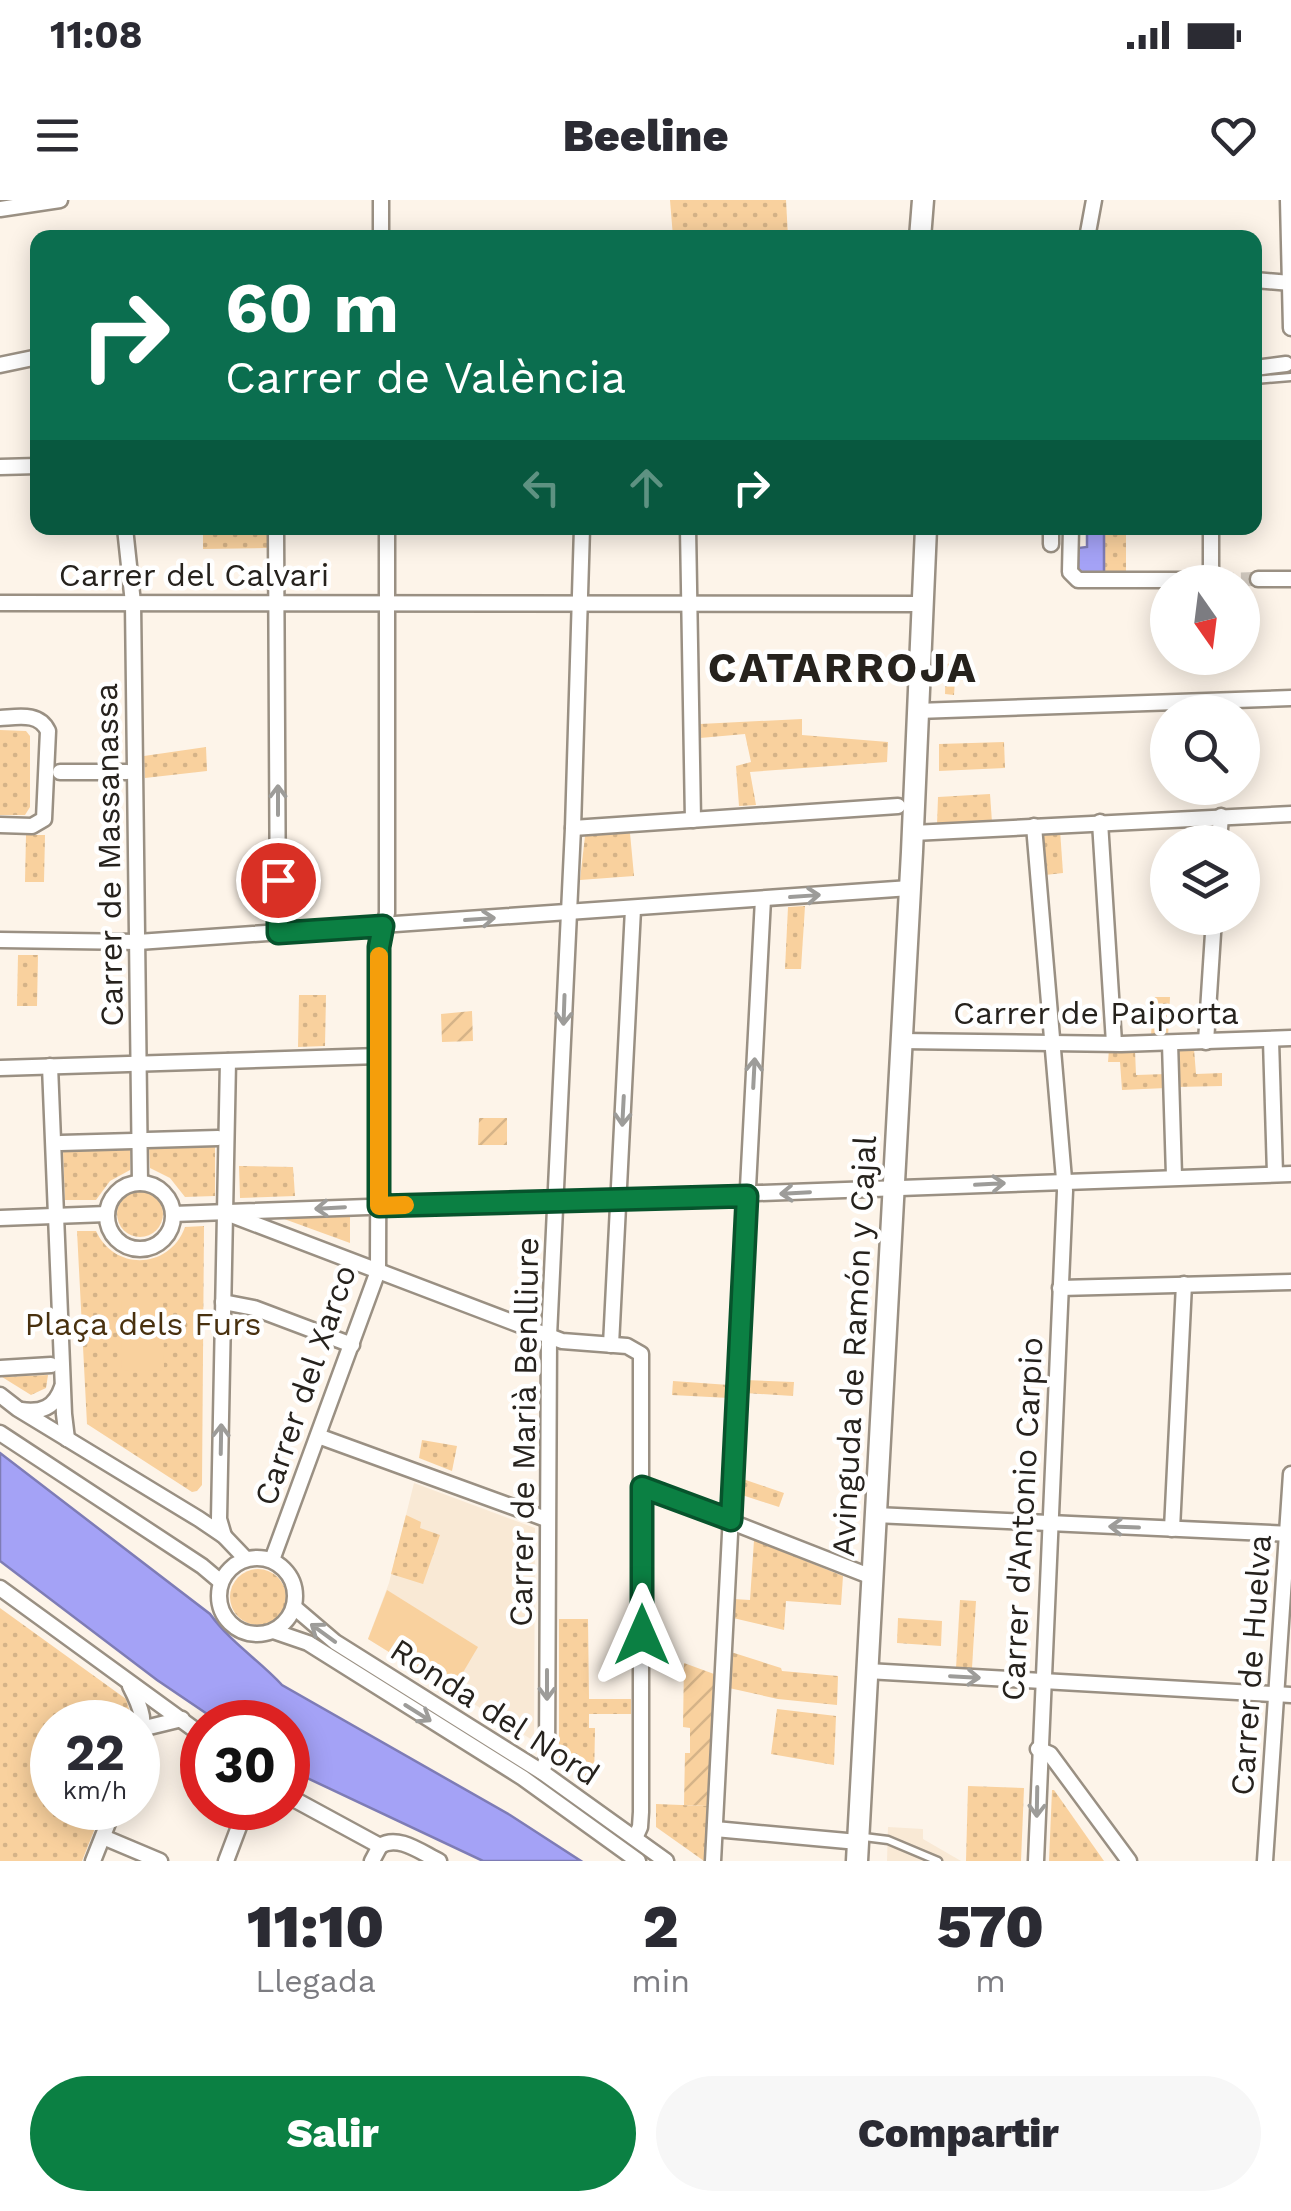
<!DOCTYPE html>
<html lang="es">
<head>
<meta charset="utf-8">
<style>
  body { margin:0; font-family:"Work Sans",sans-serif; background:#f7f7f7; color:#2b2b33; height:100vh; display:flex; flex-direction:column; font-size:38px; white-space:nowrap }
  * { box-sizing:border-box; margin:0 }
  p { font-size:32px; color:#7c7c81 }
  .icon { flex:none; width:55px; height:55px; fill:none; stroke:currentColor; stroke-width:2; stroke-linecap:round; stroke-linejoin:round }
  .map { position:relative; height:1661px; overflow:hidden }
  .side { display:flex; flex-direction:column; background:#fff; flex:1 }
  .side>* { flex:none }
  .top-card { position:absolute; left:30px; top:30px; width:1232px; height:305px; border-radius:20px; box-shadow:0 5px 25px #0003; background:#0b6e4f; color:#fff; overflow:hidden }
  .needle { width:65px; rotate:166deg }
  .controls { position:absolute; left:1150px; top:365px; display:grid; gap:20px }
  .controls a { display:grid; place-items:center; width:110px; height:110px; border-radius:50%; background:#fff; box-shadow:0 5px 25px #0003; font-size:50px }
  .speed { position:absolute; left:30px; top:1500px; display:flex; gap:20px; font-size:50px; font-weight:700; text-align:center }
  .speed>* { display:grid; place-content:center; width:130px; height:130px; border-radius:50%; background:#fff; box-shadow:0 5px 25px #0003; line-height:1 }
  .speed small { font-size:25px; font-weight:400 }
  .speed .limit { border:15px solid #d22; background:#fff; color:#111 }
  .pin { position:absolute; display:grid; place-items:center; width:85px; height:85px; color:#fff; margin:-42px; border:5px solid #fff; border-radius:50%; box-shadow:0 2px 10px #0007 }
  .me { position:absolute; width:110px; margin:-55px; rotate:0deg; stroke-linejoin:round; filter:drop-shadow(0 0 8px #0008) }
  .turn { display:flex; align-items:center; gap:35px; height:210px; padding:0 30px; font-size:45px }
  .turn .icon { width:130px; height:130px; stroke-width:2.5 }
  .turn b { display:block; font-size:70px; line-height:85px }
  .lanes { display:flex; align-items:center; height:95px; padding:0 30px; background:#0003; justify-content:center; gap:50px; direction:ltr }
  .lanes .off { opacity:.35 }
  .eta { display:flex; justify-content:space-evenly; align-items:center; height:170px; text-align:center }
  .eta b { font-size:60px; font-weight:800; line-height:70px }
  .action { display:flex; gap:20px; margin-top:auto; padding:20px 30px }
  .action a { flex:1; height:115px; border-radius:60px; background:#0b8043; color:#fff; font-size:40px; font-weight:800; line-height:115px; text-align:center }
  .action a+a { background:#f7f7f7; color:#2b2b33 }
  .status { display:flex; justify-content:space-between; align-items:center; height:70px; padding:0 50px; background:#fff; direction:ltr }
  .status svg { height:28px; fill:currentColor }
  header { display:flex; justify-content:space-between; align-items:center; height:130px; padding:0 30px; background:#fff; font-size:45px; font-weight:800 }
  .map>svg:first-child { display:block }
  .built { fill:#f9e9d5 }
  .grass { fill:url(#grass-dots) }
  .garden { fill:url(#garden-furrows) }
  .pitch { fill:#f9d19e }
  .water { fill:#a4a2f6; stroke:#7e7cb5; stroke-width:2.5 }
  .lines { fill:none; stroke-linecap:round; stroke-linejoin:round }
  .street-tunnel { stroke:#d2cac0; stroke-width:14; stroke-dasharray:14 7; stroke-linecap:butt }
  .lane-casing { stroke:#9a9083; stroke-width:11 }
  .street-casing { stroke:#9a9083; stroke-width:19 }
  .secondary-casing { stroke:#9a9083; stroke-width:25 }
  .lane { stroke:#fff; stroke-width:6 }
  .street { stroke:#fff; stroke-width:14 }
  .secondary { stroke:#fff; stroke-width:20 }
  .oneway { stroke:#9d9c99 }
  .route-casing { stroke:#07532c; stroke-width:25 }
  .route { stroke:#0b8043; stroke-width:18 }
  .slow { stroke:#f59e0b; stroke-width:18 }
  .labels { text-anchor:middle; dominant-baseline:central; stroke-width:9; stroke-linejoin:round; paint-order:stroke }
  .street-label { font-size:32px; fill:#26221d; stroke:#fff }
  .park-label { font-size:32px; fill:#49310f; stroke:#fff }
  .district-label { font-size:42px; font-weight:bold; letter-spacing:2.5px; fill:#26221d; stroke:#fff }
</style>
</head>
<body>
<div class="status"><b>11:08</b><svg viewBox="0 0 49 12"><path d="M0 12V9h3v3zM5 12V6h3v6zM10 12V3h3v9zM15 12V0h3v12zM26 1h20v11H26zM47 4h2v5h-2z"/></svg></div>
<header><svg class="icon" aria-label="menu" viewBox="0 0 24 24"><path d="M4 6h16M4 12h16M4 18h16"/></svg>Beeline<svg class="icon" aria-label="heart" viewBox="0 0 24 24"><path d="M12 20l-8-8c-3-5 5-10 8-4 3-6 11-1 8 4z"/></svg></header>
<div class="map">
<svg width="1291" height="1661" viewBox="0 0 1291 1661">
  <defs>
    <pattern id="grass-dots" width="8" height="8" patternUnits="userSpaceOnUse" patternTransform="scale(2.5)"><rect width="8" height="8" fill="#f9d19e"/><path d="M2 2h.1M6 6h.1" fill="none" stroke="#d5b388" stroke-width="1.8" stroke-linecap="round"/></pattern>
    <pattern id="garden-furrows" width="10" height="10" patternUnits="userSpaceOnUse" patternTransform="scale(2.5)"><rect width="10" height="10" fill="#f9d19e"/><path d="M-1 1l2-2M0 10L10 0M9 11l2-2" fill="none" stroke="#d5b388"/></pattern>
  </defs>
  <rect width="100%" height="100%" fill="#fdf4e9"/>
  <g class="built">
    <polygon points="414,1283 535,1328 534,1541 368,1439 389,1383"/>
    <polygon points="888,1627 923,1629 923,1639 961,1661 887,1661"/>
  </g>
  <g class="grass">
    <polygon points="670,0 786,0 788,37 673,37"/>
    <polygon points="1104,328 1126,328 1126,372 1104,373"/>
    <polygon points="267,332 267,348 203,349 203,333"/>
    <polygon points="956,450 968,451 967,481 955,480 954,495 945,494 946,464 955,463"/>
    <polygon points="802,519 802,535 888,542 887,562 750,572 756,605 739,606 736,566 751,562 745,534 700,538 700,524"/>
    <polygon points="0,530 26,531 30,536 30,607 25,615 0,615"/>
    <polygon points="1004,542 1005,568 939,571 939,544"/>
    <polygon points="206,547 207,571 145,578 144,556"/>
    <polygon points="990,594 992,622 937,625 938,597"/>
    <polygon points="1060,630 1063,673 1045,675 1041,632"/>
    <polygon points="630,633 634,676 580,680 585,636"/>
    <polygon points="26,635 45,635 44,682 25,682"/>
    <polygon points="805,706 801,769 785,769 788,707"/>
    <polygon points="18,755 38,755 37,806 17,806"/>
    <polygon points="299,795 326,795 325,846 298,847"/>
    <polygon points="1153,797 1170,797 1168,837 1151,837"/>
    <polygon points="1109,849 1135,850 1136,875 1166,874 1166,888 1122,890 1120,862 1108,862"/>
    <polygon points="1194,849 1196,874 1222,873 1222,886 1177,887 1176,851"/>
    <polygon points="215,946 215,996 185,997 170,978 150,968 149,947"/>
    <polygon points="130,949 130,970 110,981 96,1000 65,1000 63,950"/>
    <polygon points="239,966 293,967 295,996 240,998"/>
    <circle cx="140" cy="1014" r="23"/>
    <polygon points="350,1012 350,1043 276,1016"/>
    <path d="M204,1026L202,1285L197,1291L192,1292L87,1224L77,1031H96C115,1072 170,1069 185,1027Z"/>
    <polygon points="48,1175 46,1188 31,1195 2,1177"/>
    <polygon points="745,1180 794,1182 793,1196 745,1193"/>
    <polygon points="673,1181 729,1185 729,1198 672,1195"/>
    <polygon points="422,1240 457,1246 452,1271 419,1258"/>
    <polygon points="740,1278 784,1293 779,1307 739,1294"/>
    <polygon points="406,1315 421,1322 420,1328 440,1335 423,1384 391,1374"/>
    <polygon points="754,1340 843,1376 841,1405 786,1401 784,1430 733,1418 734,1399 750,1400"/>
    <circle cx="258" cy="1397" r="28"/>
    <polygon points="960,1400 976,1401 972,1468 956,1468"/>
    <polygon points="0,1408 126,1499 133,1522 52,1522 52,1608 103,1608 82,1661 0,1661"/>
    <polygon points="898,1418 942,1421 941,1446 897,1443"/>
    <polygon points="559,1419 588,1419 589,1499 631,1499 631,1514 589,1514 589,1528 595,1528 594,1584 559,1559"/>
    <polygon points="731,1452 781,1468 782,1471 838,1476 837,1505 778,1499 729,1488"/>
    <polygon points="777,1509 836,1516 834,1565 771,1554"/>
    <polygon points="968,1586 1024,1588 1021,1661 966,1661"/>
    <polygon points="1052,1590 1054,1590 1104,1661 1049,1661"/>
    <polygon points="656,1604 707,1606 704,1661 656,1627"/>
  </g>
  <g class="garden">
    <polygon points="472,811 473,841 442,842 441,814"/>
    <polygon points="479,918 507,918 507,945 478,945"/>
    <polygon points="684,1463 714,1474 707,1606 684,1605 685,1553 690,1553 690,1528 683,1527"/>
  </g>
  <g class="pitch">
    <polygon points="121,1099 163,1099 164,1170 122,1171"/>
    <polygon points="387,1390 478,1447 452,1491 368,1439"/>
  </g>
  <g class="water">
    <polygon points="1087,328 1104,328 1104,373 1078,372 1078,348 1087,347"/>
    <path d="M0,1253L210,1414C231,1443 259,1460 282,1485L510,1615L581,1661H483L288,1569V1522H219L157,1480L0,1361Z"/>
  </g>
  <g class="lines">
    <polyline class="street-tunnel" points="1220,380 1258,379"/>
    <g class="lane-casing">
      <g id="lane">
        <polyline points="1255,180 1291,177"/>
        <polyline points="864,1637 888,1640 938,1661"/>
      </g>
    </g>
    <g class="street-casing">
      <g id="street">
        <polyline points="1288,0 1291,128"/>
        <polyline points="0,9 60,0"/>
        <polyline points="381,38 381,0"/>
        <polyline points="1087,38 1094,0"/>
        <polyline points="1255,80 1291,83"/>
        <polyline points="0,165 38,157"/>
        <polyline points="1255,168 1286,164"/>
        <polyline points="0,267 38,266"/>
        <polyline points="125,328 133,403 140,983"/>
        <polyline points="276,328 278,733"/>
        <polyline points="688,328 693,620"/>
        <polyline points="1071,328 1070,372 1078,380 1220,380"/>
        <polyline points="1051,344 1051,328"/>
        <polyline points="1258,379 1291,379"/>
        <polyline points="1211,380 1211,328"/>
        <polyline points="0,403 923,404"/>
        <polyline points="917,511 1291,498"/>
        <path d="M0,518C18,517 39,512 48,531L44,619L32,626L0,625"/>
        <polyline points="60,572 127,572"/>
        <polyline points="1100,622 1114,843"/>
        <polyline points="1034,626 1065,991 1036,1661"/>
        <polyline points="573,628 898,606"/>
        <polyline points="913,633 1291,614"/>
        <polyline points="1219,642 1221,616"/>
        <polyline points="0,740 138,742 910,688"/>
        <polyline points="1271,840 1275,974"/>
        <polyline points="901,841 1121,844 1291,838"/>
        <polyline points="1206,842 1214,718"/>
        <polyline points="1170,843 1174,976"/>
        <polyline points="50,866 64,1214 67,1239"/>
        <polyline points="0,868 379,856"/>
        <polyline points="147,940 218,938"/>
        <polyline points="61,943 133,941"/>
        <circle cx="140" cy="1016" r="33"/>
        <polyline points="173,1014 1291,974"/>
        <polyline points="234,1016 562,1141 627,1146 641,1154 641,1612 640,1627 635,1638"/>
        <polyline points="0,1018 107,1014"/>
        <polyline points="1060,1088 1291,1082"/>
        <polyline points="223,1102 254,1108 352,1145"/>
        <polyline points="611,1145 633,709"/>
        <polyline points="0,1168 51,1165"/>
        <polyline points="0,1195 18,1209 199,1319 224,1336 246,1359"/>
        <path d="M21,1210C41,1213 55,1208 62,1187"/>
        <polyline points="0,1233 202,1366 221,1382"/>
        <polyline points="318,1236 546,1319"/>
        <polyline points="642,1287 872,1377"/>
        <polyline points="875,1315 1291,1334"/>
        <polyline points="1172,1329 1184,1084"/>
        <polyline points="224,1336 219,1319 228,861"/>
        <circle cx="257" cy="1396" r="38"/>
        <polyline points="272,1360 378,1071 379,747 387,713 387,328"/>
        <polyline points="0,1388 202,1535"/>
        <polyline points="294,1407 335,1442 542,1572 666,1661"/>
        <polyline points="273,1431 308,1443 523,1578 638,1661"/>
        <polyline points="867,1471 1291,1495"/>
        <path d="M130,1486C142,1509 147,1523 138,1547"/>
        <polyline points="145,1528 182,1519"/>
        <polyline points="1038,1549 1050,1554 1129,1661"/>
        <polyline points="542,1572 547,1558 549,1136 573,628 582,328"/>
        <path d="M288,1596L380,1646C398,1634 422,1653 439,1661"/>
        <polyline points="715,1629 858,1642"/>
        <polyline points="103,1637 160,1661"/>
        <polyline points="93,1661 114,1608"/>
        <polyline points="226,1661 246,1608"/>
        <polyline points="372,1661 380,1646"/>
        <polyline points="713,1661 763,699"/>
        <polyline points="1265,1661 1291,1274"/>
      </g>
    </g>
    <g class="secondary-casing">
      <g id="secondary">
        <polyline points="920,38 923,0"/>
        <polyline points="857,1661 912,652 926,328"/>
      </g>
    </g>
    <use href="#lane" class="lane"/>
    <use href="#street" class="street"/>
    <use href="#secondary" class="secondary"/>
  </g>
  <defs><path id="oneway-shaft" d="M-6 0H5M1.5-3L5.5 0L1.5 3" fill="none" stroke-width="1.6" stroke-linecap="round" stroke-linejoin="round" transform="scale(2.5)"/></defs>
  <g class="oneway">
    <use href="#oneway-shaft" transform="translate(278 600) rotate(-90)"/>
    <use href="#oneway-shaft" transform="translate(805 696) rotate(-4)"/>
    <use href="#oneway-shaft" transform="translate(480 719) rotate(-4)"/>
    <use href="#oneway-shaft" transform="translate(564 810) rotate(92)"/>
    <use href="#oneway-shaft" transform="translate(754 873) rotate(-87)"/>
    <use href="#oneway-shaft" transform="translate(623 911) rotate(93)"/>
    <use href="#oneway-shaft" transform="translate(990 984) rotate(-3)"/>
    <use href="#oneway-shaft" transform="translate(795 993) rotate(177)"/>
    <use href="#oneway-shaft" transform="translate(330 1008) rotate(177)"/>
    <use href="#oneway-shaft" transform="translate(221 1239) rotate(-89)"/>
    <use href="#oneway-shaft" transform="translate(1124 1327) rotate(-178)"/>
    <use href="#oneway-shaft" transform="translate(323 1433) rotate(-144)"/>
    <use href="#oneway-shaft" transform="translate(965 1477) rotate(3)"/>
    <use href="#oneway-shaft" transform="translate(547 1485) rotate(90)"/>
    <use href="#oneway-shaft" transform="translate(418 1513) rotate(32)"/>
    <use href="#oneway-shaft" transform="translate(1037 1602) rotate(91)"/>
  </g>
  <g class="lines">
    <g class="route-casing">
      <polyline id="route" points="278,680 278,733 383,726 379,747 379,1006 747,996 731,1320 642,1287 642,1435"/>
    </g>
    <use href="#route" class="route"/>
    <polyline class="slow" points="379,756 379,1006 405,1005"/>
  </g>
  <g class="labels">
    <g class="street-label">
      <text x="194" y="375">Carrer del Calvari</text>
      <text transform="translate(109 655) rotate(-91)">Carrer de Massanassa</text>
      <text x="1096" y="813">Carrer de Paiporta</text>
      <text transform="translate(854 1146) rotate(-87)">Avinguda de Ramón y Cajal</text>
      <text transform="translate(305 1185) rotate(-71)">Carrer del Xarco</text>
      <text transform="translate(524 1232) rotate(-89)">Carrer de Marià Benlliure</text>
      <text transform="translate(1022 1319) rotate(-87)">Carrer d'Antonio Carpio</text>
      <text transform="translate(1251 1465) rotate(-86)">Carrer de Huelva</text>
      <text transform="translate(495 1512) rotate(33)">Ronda del Nord</text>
    </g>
    <g class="park-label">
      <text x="143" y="1124">Plaça dels Furs</text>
    </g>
    <g class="district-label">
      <text x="843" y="467">CATARROJA</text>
    </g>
  </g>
</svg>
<div class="controls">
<a><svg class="needle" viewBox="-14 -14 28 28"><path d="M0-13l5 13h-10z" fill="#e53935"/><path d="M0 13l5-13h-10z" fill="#7c7c81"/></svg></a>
<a><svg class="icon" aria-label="search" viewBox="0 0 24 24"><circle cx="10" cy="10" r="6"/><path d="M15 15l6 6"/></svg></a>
<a><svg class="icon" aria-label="layers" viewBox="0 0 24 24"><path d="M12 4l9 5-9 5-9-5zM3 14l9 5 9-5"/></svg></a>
</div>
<div class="speed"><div>22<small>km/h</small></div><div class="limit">30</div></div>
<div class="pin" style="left:278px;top:680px;background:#d93025"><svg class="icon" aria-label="arrive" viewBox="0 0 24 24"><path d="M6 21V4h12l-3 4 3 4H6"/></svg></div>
<svg class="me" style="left:642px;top:1435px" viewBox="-20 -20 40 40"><path d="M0-17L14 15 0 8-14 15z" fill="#0b8043" stroke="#fff" stroke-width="4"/></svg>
<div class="top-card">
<div class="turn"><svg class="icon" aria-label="right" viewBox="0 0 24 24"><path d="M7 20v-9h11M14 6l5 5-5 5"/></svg><div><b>60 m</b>Carrer de València</div></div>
<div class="lanes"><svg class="icon off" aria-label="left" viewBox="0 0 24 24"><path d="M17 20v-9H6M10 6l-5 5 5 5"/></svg><svg class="icon off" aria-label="ahead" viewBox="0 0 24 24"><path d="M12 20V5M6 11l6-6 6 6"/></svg><svg class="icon" aria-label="right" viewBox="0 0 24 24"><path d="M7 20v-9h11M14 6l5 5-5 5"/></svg></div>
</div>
</div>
<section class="side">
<div class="eta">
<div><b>11:10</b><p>Llegada</p></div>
<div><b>2</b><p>min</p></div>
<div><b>570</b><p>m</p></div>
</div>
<div class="action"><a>Salir</a><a>Compartir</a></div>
</section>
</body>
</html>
